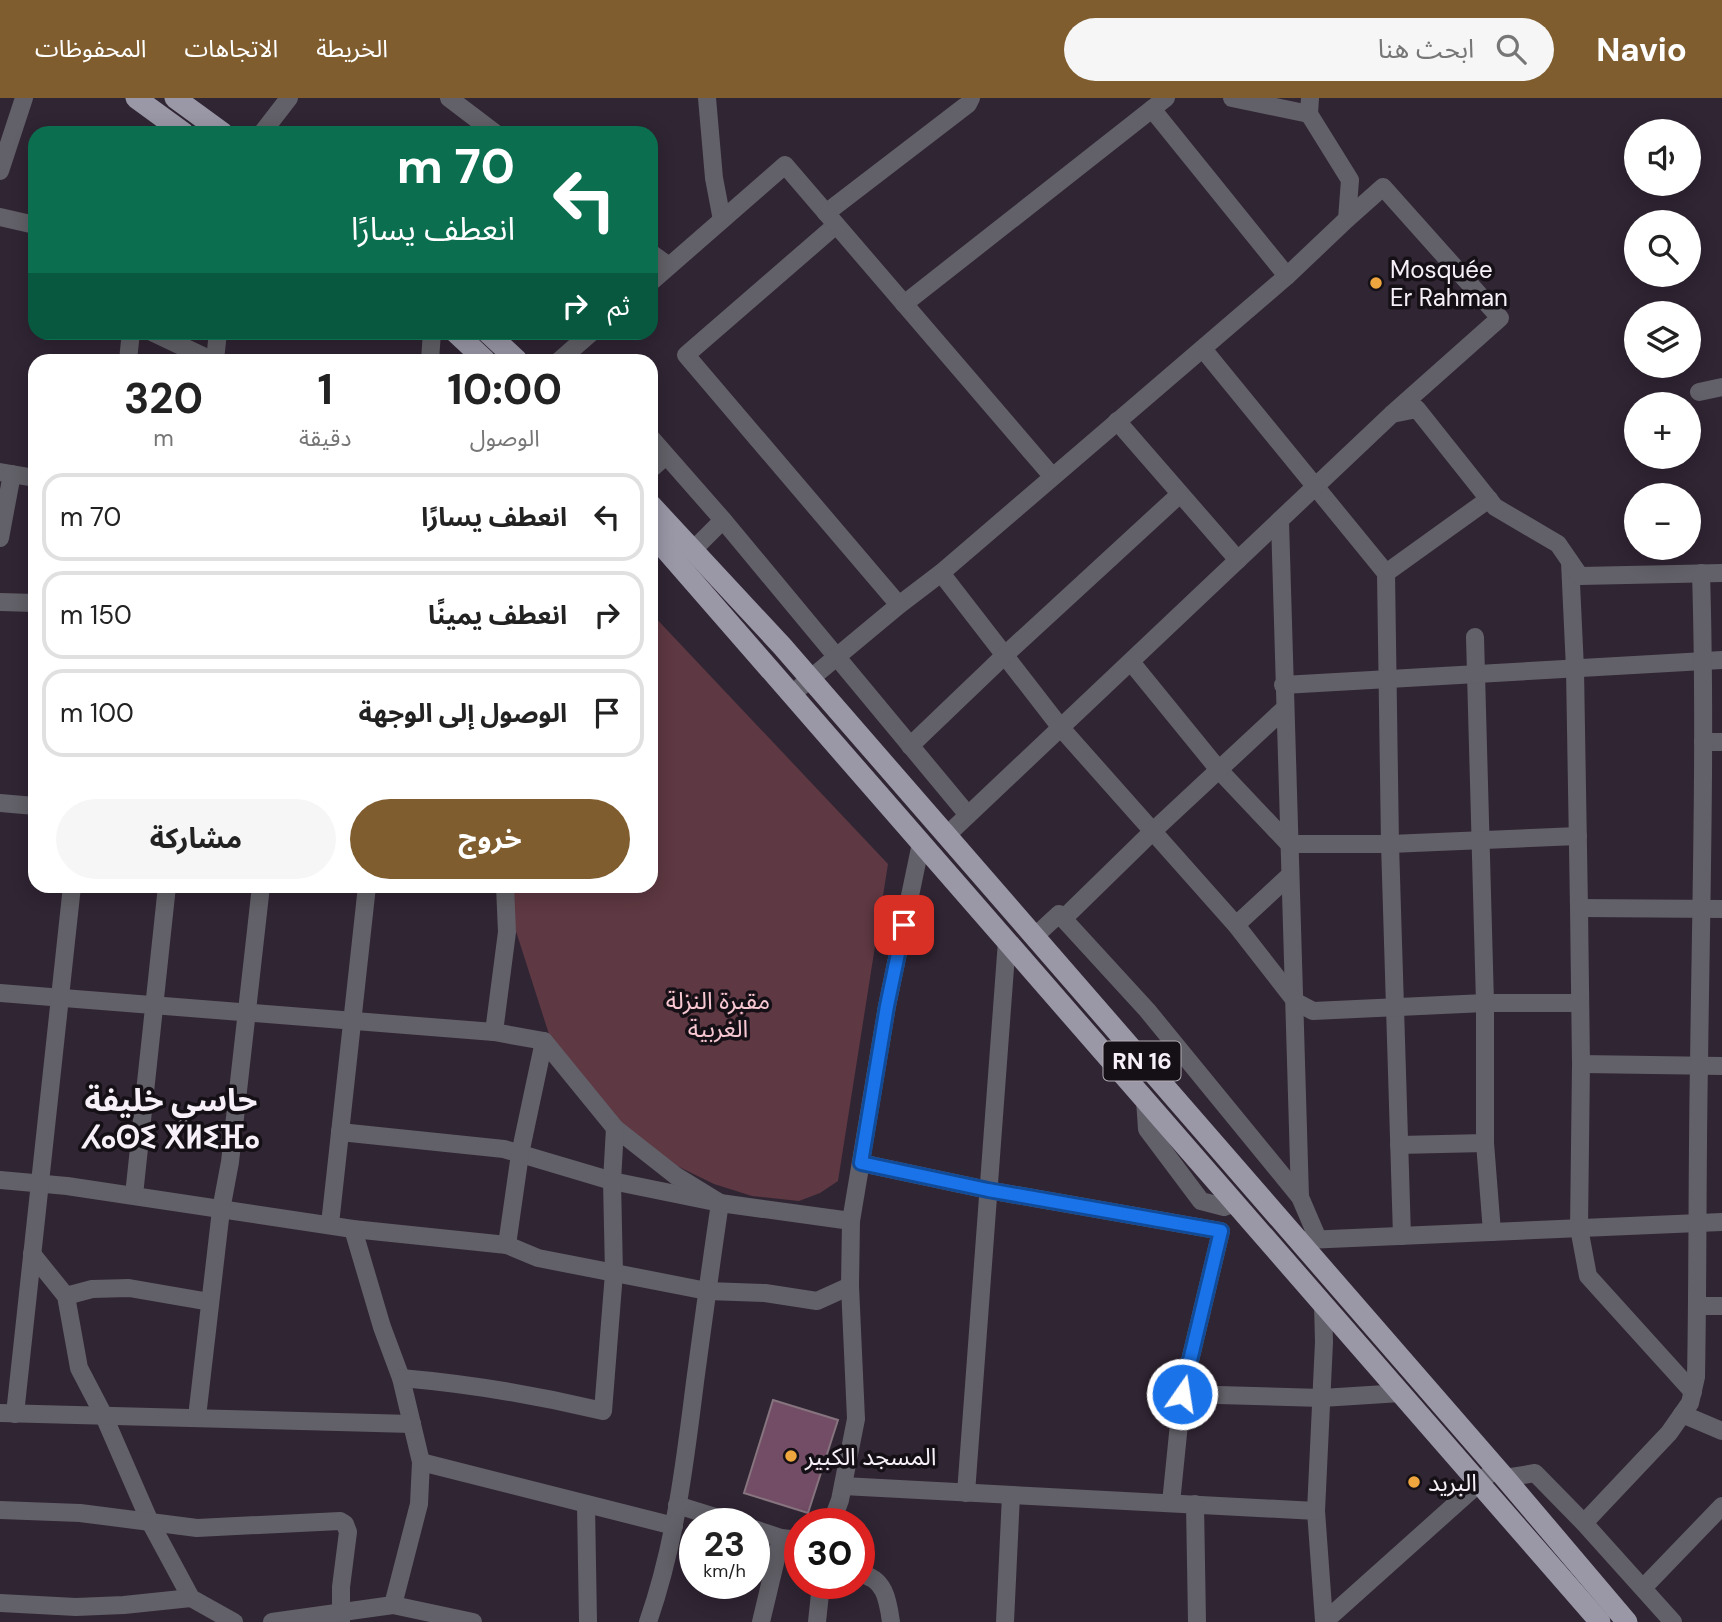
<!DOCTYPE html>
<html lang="ar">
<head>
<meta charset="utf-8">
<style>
  body { margin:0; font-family:"DM Sans","Noto Sans Arabic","Noto Sans Tifinagh",sans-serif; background:#f6f6f6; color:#222; direction:rtl; height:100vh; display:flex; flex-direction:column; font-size:26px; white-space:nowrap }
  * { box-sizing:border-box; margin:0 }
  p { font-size:23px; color:#767676 }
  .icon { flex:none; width:38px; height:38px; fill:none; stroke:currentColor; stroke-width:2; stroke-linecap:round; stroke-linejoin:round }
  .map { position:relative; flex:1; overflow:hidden; direction:ltr }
  .drawer { position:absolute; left:28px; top:256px; width:630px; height:539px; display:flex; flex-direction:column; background:#fff; border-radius:21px; box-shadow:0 4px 18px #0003; direction:rtl }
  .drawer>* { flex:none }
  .hud { position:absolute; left:28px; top:28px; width:630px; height:214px; border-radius:21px; box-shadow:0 4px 18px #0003; direction:rtl; background:#0b6e4f; color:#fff; overflow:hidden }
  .tools { position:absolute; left:1624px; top:21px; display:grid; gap:14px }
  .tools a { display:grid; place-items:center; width:77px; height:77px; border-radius:50%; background:#fff; box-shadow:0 4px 18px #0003; font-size:35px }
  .speed { position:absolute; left:679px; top:1410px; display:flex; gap:14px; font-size:35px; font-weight:700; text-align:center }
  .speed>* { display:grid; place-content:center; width:91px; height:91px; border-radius:50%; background:#fff; box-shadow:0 4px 18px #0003; line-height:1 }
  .speed small { font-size:18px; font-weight:400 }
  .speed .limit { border:10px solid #d22; background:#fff; color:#111 }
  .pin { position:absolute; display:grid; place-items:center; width:60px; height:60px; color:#fff; margin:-30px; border-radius:14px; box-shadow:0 4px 10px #0006 }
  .me { position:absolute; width:77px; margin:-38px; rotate:13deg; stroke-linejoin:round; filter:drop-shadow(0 0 5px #0008) }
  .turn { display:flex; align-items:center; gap:24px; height:147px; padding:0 28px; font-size:32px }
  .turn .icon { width:91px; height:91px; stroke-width:2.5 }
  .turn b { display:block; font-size:49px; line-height:60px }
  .then { display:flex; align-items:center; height:66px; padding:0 28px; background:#0003; gap:14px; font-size:26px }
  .eta { display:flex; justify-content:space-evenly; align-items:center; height:119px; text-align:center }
  .eta b { font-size:42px; font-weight:700; line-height:49px }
  .cta { display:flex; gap:14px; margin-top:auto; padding:14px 28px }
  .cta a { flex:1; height:80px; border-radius:42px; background:#7f5d2f; color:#fff; font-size:28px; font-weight:700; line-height:80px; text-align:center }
  .cta a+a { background:#f6f6f6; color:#222 }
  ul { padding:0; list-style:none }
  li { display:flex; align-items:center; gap:21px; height:88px; margin:0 14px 10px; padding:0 14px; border:4px solid #e0e0e0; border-radius:21px }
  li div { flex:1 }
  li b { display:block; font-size:26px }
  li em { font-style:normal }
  header { display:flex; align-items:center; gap:42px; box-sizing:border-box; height:98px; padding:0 35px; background:#7f5d2f; color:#fff }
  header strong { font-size:33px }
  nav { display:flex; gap:38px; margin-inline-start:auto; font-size:24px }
  .search { width:490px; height:63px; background:#f6f6f6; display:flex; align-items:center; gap:18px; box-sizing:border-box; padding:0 24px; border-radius:38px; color:#767676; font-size:26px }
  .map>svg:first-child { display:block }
  .green { fill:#5e3842 }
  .building { fill:#734d66; stroke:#86747f; stroke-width:2 }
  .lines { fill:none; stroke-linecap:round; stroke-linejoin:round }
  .minor { stroke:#626068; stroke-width:18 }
  .major { stroke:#9a97a7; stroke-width:21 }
  .route-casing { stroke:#114b97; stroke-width:18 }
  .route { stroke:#1a73e8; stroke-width:12 }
  .poi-dot { fill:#f0a63f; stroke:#151016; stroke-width:2.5 }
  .labels { text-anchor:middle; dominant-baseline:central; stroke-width:7; stroke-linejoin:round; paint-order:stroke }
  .shield { fill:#151016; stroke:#b3adb5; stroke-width:2 }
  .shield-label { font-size:23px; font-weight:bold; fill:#f7f0f9 }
  .poi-label { font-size:24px; fill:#f7f0f9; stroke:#151016; text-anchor:start }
  .park-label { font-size:24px; fill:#f7c8d2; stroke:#151016 }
  .district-label { font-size:32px; font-weight:bold; fill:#f7f0f9; stroke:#151016 }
</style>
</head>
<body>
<header>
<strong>Navio</strong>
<div class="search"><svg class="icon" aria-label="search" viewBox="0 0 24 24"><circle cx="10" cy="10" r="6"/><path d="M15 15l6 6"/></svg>ابحث هنا</div>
<nav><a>الخريطة</a><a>الاتجاهات</a><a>المحفوظات</a></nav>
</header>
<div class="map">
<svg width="1722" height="1524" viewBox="0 0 1722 1524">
  <rect width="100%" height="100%" fill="#302533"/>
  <polygon class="green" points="651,515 888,766 838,1083 820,1095 799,1103 752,1098 714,1086 673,1066 625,1029 555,955 514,827 514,788 651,788"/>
  <polygon class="building" points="773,1302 838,1322 808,1415 744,1395"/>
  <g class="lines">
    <g class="minor">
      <polyline points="449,0 495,35"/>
      <polyline points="707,0 714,80 722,122"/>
      <polyline points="1232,0 1309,16"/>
      <polyline points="1152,11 1287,178"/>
      <polyline points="262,35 289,0"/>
      <polyline points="0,73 24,0"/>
      <polyline points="826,115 968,6 971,0"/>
      <polyline points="0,119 35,127"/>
      <polyline points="1347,121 1383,89 1500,220 1392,316"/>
      <polyline points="836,127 686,257 899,507"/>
      <polyline points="651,155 669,168"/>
      <polyline points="651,184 785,67 1052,378"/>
      <polyline points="904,206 1166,0"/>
      <polyline points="152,234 211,262"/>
      <polyline points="1203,251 1386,475 1390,746 1402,1138"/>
      <polyline points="128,262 131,234"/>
      <polyline points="215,262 218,234"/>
      <polyline points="430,262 432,234"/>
      <polyline points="560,262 592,234"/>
      <polyline points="1699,294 1722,289"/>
      <polyline points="1117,323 1238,462"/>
      <polyline points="651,340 723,422 968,717"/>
      <polyline points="651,371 666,358"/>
      <polyline points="0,374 35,380"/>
      <path d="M1280,423C1285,648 1295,873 1300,1099"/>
      <polyline points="0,440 12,376"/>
      <polyline points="693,452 723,422"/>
      <polyline points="1570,464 1575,571 1579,810 1581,966 1579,1130 1588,1178 1693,1294"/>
      <polyline points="941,475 1061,630 1236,827 1296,904 1313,913 1485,905 1580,905"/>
      <polyline points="1386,475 1489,401"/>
      <polyline points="0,504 35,505"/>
      <polyline points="1475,539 1485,905 1485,1045 1492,1134"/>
      <polyline points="1131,564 1219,672 1289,746 1390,746 1578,738"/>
      <polyline points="1283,587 1722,562"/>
      <polyline points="792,596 899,507 941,475 1287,178 1347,121 1350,82 1309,16 1310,0"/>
      <polyline points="1703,644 1722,644"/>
      <polyline points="910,648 1005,557 1180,396"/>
      <polyline points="0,705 35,708"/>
      <polyline points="946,738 1392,316 1417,311 1495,409 1558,446 1580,478 1722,475"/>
      <polyline points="1579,810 1722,811"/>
      <polyline points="1063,821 1152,734 1283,612"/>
      <polyline points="1236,827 1290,777"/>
      <polyline points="1034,839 1059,816 1147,912 1300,1099 1318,1141"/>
      <path d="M0,895L494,934L544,943L615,1030L676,1078L720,1105C711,1165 703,1225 695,1284C685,1365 675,1447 648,1524"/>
      <polyline points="494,934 507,834 505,788"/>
      <polyline points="1581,966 1722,968"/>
      <polyline points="1145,1002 1147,1031 1201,1103 1224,1109 1235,1105"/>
      <polyline points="340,1034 504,1051 612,1083 720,1105 851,1123"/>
      <polyline points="1399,1047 1485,1045"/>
      <polyline points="861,1065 988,1092 1221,1133 1182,1296 1171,1405"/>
      <polyline points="0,1082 67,1088 353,1131 507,1147 538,1160 707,1193 765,1195 817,1203 850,1188"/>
      <polyline points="134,1097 167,788"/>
      <polyline points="330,1126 367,788"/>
      <polyline points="353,1131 382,1229 401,1280 421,1364 419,1406 393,1507"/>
      <polyline points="1306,1142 1722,1124"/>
      <polyline points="507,1147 520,1056 544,943"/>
      <polyline points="32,1156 66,1198 79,1270 103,1316 150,1424 191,1500 234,1524"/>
      <polyline points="66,1198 92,1191 129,1190 210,1204"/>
      <polyline points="1323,1206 1324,1244 1316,1413 1324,1523"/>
      <polyline points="1697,1208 1722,1208"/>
      <path d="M401,1280C470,1286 536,1297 603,1313L614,1175L612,1083L615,1030"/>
      <polyline points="1182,1296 1322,1300 1401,1295"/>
      <polyline points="0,1315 412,1326"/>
      <polyline points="15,1316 72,788"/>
      <polyline points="1682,1316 1722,1333"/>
      <polyline points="197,1319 221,1112 230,1064 261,788"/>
      <polyline points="421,1364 674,1428"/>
      <polyline points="1505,1380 1535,1375 1584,1425 1673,1524"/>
      <polyline points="843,1388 1316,1413"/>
      <polyline points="966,1395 1007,843"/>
      <polyline points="586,1406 588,1524"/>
      <polyline points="1195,1406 1197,1524"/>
      <polyline points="677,1407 738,1426"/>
      <polyline points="0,1412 80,1415 197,1430 340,1423 345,1426 348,1434 341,1489 341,1524"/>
      <path d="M1584,1425L1669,1335L1690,1305L1696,1279C1698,1175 1697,1071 1699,967C1701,803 1706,639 1701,475"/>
      <polyline points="831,1426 840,1402 856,1321 850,1188 851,1123 887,908 921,745"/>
      <polyline points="754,1431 781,1440 800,1442"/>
      <path d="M859,1476C885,1479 888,1503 891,1524"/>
      <polyline points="1643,1490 1722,1408"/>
      <polyline points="0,1505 76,1509 124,1507 191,1500"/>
      <polyline points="272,1524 393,1507 473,1524"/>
      <polyline points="761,1524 781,1440"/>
      <polyline points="817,1524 821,1486"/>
      <polyline points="1005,1524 1011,1397"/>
      <polyline points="1324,1524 1496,1370"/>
    </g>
    <g class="major">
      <polyline points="136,0 184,35"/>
      <polyline points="175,0 223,35"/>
      <polyline points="455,234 485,262"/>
      <polyline points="487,234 517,262"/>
      <polyline points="651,407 782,548 1505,1380 1627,1524"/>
      <polyline points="651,435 1600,1524"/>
    </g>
  </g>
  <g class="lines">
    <g class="route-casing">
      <polyline id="route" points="904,827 887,908 861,1065 988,1092 1221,1133 1182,1296"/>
    </g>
    <use href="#route" class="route"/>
  </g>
  <g class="poi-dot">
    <circle cx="1376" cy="185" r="7"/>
    <circle cx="791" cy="1358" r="7"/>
    <circle cx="1414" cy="1384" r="7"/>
  </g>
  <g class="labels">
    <rect class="shield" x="1103.5" y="943.5" width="77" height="39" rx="5"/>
    <g class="shield-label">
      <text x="1142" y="963">RN 16</text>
    </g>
    <g class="poi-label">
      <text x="1390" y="171">Mosquée<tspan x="1390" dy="28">Er Rahman</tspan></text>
      <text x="805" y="1358">المسجد الكبير</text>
      <text x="1428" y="1384">البريد</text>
    </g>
    <g class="park-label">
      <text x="718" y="902">مقبرة النزلة<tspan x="718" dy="28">الغربية</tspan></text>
    </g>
    <g class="district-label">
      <text x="171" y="1002">حاسي خليفة<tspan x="171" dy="37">ⵃⴰⵙⵉ ⵅⵍⵉⴼⴰ</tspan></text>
    </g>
  </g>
</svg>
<div class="tools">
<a><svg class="icon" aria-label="sound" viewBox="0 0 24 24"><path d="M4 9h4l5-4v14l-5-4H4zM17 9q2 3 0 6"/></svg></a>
<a><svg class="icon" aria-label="search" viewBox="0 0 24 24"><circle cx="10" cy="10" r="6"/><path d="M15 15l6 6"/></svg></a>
<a><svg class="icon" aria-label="layers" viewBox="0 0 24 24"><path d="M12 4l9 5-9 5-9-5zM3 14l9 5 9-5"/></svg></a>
<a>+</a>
<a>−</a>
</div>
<div class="speed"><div>23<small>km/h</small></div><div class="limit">30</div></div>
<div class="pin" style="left:904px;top:827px;background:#d93025"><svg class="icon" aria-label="arrive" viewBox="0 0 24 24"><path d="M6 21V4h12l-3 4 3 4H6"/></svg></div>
<svg class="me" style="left:1182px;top:1296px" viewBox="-20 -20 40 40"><circle r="17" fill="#1a73e8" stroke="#fff" stroke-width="3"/><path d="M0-11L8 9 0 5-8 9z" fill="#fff"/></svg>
<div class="hud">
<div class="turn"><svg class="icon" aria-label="left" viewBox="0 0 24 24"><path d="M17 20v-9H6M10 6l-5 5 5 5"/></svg><div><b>70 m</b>انعطف يسارًا</div></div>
<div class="then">ثم<svg class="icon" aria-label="right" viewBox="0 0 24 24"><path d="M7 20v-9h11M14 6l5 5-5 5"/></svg></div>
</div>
<section class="drawer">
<div class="eta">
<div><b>10:00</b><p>الوصول</p></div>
<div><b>1</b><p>دقيقة</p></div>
<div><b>320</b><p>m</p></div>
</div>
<ul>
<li><svg class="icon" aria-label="left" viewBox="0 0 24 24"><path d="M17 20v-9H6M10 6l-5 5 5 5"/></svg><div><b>انعطف يسارًا</b></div><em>70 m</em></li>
<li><svg class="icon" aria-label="right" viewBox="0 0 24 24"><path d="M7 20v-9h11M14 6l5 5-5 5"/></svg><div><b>انعطف يمينًا</b></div><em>150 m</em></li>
<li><svg class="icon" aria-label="arrive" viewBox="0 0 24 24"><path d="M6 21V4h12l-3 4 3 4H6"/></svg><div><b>الوصول إلى الوجهة</b></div><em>100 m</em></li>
</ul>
<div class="cta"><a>خروج</a><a>مشاركة</a></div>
</section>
</div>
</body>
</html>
